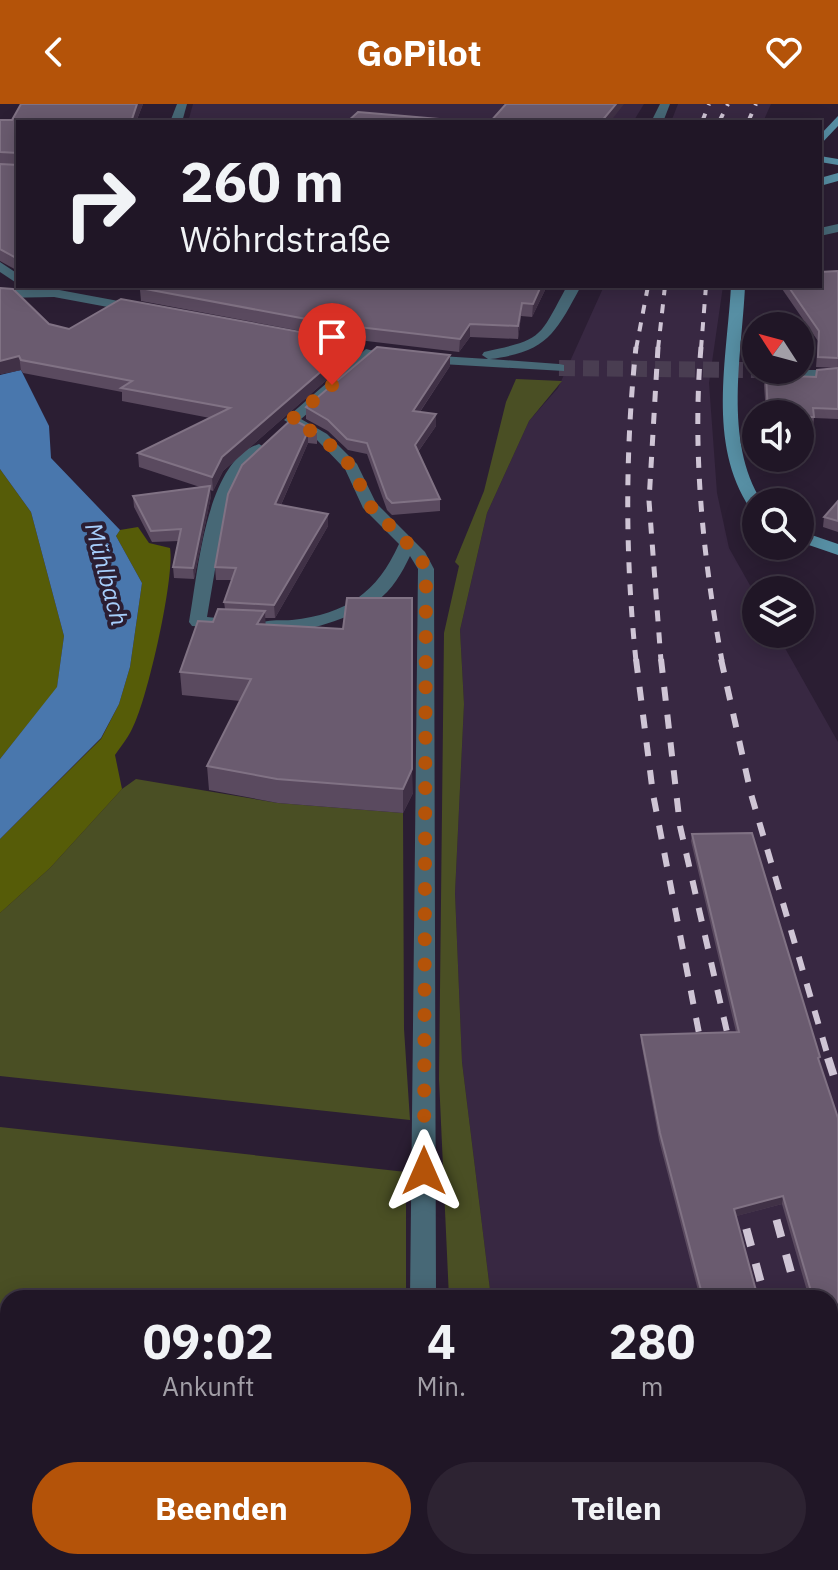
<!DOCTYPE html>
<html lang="de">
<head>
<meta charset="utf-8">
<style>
  body { margin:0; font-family:"IBM Plex Sans",sans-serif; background:#2d2332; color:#f1f3f6; height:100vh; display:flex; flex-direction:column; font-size:30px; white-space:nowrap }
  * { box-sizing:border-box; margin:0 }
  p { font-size:26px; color:#a29fa7 }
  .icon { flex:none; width:44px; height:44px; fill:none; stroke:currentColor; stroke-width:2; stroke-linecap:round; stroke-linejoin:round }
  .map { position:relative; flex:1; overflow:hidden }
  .details { position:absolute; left:0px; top:1186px; width:838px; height:280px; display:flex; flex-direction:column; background:#201626; border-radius:24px 24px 0 0; box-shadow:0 4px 20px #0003,0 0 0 2px #3d3543 }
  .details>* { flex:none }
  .banner { position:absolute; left:16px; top:16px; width:806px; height:168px; border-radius:0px; box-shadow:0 4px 20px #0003,0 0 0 2px #3d3543; background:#201626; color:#f1f3f6; overflow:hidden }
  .needle { width:52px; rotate:306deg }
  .buttons { position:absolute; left:742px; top:208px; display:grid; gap:16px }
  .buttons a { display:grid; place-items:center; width:72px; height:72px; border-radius:50%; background:#201626; box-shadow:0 4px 20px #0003,0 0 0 2px #3d3543; font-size:40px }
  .pin { position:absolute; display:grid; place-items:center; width:68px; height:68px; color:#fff; margin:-82px -34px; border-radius:50% 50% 50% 0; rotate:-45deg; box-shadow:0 0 8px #0007 }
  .pin .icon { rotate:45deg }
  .me { position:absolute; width:88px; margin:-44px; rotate:0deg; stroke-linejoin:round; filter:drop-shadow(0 0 6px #0008) }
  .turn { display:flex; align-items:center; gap:28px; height:168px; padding:0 32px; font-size:36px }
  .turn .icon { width:104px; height:104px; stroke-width:2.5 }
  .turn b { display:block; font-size:56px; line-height:68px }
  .eta { display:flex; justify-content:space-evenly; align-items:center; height:136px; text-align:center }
  .eta b { font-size:48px; font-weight:700; line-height:56px }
  .action { display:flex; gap:16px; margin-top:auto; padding:16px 32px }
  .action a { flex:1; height:92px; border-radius:48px; background:#b45309; color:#fff; font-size:32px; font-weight:700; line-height:92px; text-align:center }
  .action a+a { background:#2d2332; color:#f1f3f6 }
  header { display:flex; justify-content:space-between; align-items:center; height:104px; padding:0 32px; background:#b45309; color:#fff; font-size:36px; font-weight:700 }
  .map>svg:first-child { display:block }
  .built { fill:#382842 }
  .green { fill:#4a4f24 }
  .forest { fill:#565c08 }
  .water { fill:#4977ad }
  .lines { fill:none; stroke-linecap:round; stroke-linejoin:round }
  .street-tunnel { stroke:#493d51; stroke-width:16; stroke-dasharray:16 8; stroke-linecap:butt }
  .street { fill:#476876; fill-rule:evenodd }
  .secondary { fill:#578fa4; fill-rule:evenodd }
  .rail-far3 { stroke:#cfc5d5; stroke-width:4; stroke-dasharray:9 9; stroke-linecap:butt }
  .rail-far2 { stroke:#cfc5d5; stroke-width:5; stroke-dasharray:11 11; stroke-linecap:butt }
  .rail-far1 { stroke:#cfc5d5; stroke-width:6; stroke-dasharray:14 14; stroke-linecap:butt }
  .rail { stroke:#cfc5d5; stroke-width:8; stroke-dasharray:18 18; stroke-linecap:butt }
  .wall { fill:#5a4a5f }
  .shaded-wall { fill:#403146 }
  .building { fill:#6a5b6f; stroke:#807284; stroke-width:2 }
  .route { stroke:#b45309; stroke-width:14; stroke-dasharray:0 25.2 }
  .labels { text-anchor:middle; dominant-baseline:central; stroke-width:8; stroke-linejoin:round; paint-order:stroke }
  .water-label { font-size:24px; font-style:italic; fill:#a7cefc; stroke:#2b1e33 }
</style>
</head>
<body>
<header><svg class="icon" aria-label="back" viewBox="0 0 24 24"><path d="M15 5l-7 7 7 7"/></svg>GoPilot<svg class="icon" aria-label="heart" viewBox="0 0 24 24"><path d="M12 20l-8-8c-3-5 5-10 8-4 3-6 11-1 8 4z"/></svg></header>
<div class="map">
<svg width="838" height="1466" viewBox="0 0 838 1466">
  <rect width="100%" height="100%" fill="#2b1e33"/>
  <g class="built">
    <polygon points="193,0 644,0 633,18 188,18"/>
    <polygon points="678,0 771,0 763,18 671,18"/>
    <polygon points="604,182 723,182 709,279 717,389 729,444 756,492 756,530 777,530 838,638 838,1466 540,1466 539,1458 830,1458 830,1194 491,1194 462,958 455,789 464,600 460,526 487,409 529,317 558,284"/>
  </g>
  <g class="green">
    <polygon points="516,275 562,277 529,317 487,409 460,526 464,600 455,789 462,958 491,1194 449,1194 439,975 444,529 459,462 455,458 484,387 506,298"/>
    <polygon points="136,675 278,699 403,709 404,925 410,1016 0,972 0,809 50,764 122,685"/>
    <polygon points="0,1023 406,1068 406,1194 8,1194 8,1458 412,1458 412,1466 0,1466"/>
  </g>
  <g class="forest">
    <polygon points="0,365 31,408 64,532 57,584 0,655"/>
    <path d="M138,423L149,439L170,444C175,473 147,598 132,625C128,634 121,642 115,651L122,685L50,764L0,809V735L101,635L119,600L130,563L142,479L116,432L120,426Z"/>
  </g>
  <polygon class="water" points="21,266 49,322 51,354 120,426 116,432 142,479 130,563 119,600 101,634 0,735 0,655 57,583 64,532 31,408 0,365 0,271"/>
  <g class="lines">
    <polyline class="street-tunnel" points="559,264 755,266"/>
    <g class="street">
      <polygon points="177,0 187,0 182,18 170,18"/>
      <polygon points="660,0 670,0 663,18 651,18"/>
      <polygon points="838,120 838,128 820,132 820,124"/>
      <polygon points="0,158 18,170 18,180 0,168"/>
      <path d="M567,182H581C555,230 547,248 490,255L559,260L564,261V267L424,259L417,255L424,251L488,255L482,251L484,248C544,235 538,235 567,182Z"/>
      <polygon points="54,185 140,201 147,205 140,209 54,193 0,194 0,186"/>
      <path d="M366,245L378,248L301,315L327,330L357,360L376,399L425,448L434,465L436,1194H410L418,465L410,452C402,469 392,486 377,497C356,513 277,541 256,522C265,514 280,517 292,516C346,510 377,489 399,440L363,404L345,365L317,336L284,316Z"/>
      <polygon points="755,262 756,266 838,266 838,274 750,269 750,263"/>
      <path d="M259,340L267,345L240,371L226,401L207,513L227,515L230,519L221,524L192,522L189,518C198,471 205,357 259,340Z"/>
      <polygon points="430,1458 460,1458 461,1466 431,1466"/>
    </g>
    <g class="secondary">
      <polygon points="838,12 838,22 820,41 820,31"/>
      <polygon points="820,52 838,55 838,61 820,58"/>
      <polygon points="838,69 838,77 820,82 820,74"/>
      <path d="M731,182H745C742,251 723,336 762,398H756V406L750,404C707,340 727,255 731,182Z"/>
      <polygon points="800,427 838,440 838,451 800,438"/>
    </g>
    <g class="rail-far3">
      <polyline points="702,18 709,0"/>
      <polyline points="719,18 728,0"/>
      <polyline points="748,18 756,0"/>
      <polyline points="636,245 648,182"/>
      <polyline points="658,245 665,182"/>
      <polyline points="701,245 706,182"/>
    </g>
    <g class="rail-far2">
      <polyline points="658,243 649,397 661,557"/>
      <path d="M701,243C692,348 703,453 722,557"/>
      <path d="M636,557C625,452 625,348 636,243"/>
    </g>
    <g class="rail-far1">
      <polyline points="636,555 653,690 703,950"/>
      <polyline points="661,555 680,722 732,950"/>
      <polyline points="721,555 751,690 829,956"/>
    </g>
    <g class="rail">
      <polyline points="828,954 838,985"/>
      <polyline points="767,1081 798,1194"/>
      <polyline points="737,1090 765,1194"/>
      <polyline points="830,1308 838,1336"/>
      <polyline points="830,1420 838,1445"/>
    </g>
  </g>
  <g class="wall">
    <polygon points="143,0 136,18 18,18 18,61 0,60 0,16 12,16"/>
    <polygon points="0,60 18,61 18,167 0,157"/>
    <polygon points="838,167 838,264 816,263 818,237 780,182 820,182"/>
    <polygon points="100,182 547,182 532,213 521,212 518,235 470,233 459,248 333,233 141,197 140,186"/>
    <polygon points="49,220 69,225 355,251 223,367 213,387 210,386 211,392 194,475 174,474 173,463 179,437 152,438 134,403 133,392 200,383 139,363 138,349 210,314 122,297 122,288 23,269 21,266 0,270"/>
    <polygon points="450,262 420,308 436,322 418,348 440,395 440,407 392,411 387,406 367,350 348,346 328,327 306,315 306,303"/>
    <polygon points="838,264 838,315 814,314 813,323 800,323 800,310 766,310 764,281 766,271 816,273"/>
    <polygon points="292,315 317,328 317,340 308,339 281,401 328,422 275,514 265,514 265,521 413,689 403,709 278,699 209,686 207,662 240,597 182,591 180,568 213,518 225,505 224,498 232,476 216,476 215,463"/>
    <polygon points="838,397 838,428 823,423 824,413"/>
    <polygon points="692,730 819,959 838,1014 838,1294 830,1267 830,1194 809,1194 782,1100 736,1112 758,1194 700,1194 659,1036 641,938 641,931 736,928 691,737"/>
    <polygon points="773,1458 830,1458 837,1466 775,1466"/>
  </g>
  <g class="shaded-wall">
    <polygon points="137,0 143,0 136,18 131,18"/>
    <polygon points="616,0 624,0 610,18 601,18"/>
    <polygon points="541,182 547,182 532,213 533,200"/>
    <polygon points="522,199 521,212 518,235 518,222"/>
    <polygon points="470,220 470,233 459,248 460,235"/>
    <polygon points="355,238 355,251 223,367 213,387 212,373 222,353"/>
    <polygon points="450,251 450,262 413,318 413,307"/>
    <polygon points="19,252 21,266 0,270 0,257"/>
    <polygon points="436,310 436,322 415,352 415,341"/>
    <polygon points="308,327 308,339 276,412 275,400"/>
    <polygon points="210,382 211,392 194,475 193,464"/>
    <polygon points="328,410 328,422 275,514 274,501"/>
    <polygon points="265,507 266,530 257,520"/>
    <polygon points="412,665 413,689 403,709 403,685"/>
    <polygon points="783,1092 782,1100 733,1113 734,1105"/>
  </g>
  <g class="building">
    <polygon points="21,0 137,0 131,18 18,18 18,49 0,48 0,16 12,16"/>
    <polygon points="506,0 616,0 601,18 490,18"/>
    <polygon points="358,8 474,18 347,18"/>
    <polygon points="0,60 18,61 18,155 0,145"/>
    <polygon points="838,167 838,254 818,253 819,227 788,182 820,182 820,168"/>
    <polygon points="143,182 541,182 533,200 522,199 518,222 470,220 460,235 333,220 140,184"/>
    <polygon points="0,184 13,185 49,220 69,225 121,195 355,238 222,353 212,373 138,349 230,304 121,284 132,277 21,256 19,252 0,257"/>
    <polygon points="377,243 450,251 413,307 436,310 415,341 440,395 392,399 387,394 367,339 347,335 328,316 306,303"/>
    <polygon points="838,264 838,305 813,304 814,313 800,313 800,310 768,310 766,271 816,273 817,266"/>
    <polygon points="292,315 317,328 308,327 275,400 328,410 274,501 224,498 236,464 215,463 228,390 242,361"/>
    <polygon points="210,382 193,464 173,463 181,425 151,427 133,392"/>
    <polygon points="838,397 838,417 824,413"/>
    <polygon points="347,494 412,494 412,665 403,685 277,675 207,662 251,575 180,568 198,517 213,518 218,505 265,507 257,520 343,525"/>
    <polygon points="752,729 820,953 818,954 838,1014 838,1281 830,1254 830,1194 813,1194 783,1092 734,1105 758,1194 703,1194 660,1029 641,931 739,928 692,730"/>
    <polygon points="830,1444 837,1466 779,1466 776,1458 830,1458"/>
  </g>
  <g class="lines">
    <polyline class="route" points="332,281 291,316 322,333 352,363 369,401 419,451 426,465 424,1067"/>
  </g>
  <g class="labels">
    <g class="water-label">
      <text transform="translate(107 470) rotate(75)">Mühlbach</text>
    </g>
  </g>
</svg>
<div class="buttons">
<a><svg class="needle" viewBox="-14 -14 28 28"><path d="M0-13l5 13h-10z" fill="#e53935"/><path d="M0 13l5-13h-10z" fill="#a29fa7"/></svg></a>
<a><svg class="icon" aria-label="sound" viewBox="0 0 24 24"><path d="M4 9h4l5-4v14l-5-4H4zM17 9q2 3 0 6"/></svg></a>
<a><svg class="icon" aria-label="search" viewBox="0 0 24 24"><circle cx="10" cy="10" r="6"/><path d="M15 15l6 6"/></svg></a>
<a><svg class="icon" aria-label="layers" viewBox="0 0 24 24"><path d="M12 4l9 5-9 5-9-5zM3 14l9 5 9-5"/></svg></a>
</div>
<div class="pin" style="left:332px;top:281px;background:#d93025"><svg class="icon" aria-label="arrive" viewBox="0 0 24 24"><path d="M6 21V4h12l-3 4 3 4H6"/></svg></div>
<svg class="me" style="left:424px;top:1067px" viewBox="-20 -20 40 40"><path d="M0-17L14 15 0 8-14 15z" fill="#b45309" stroke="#fff" stroke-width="4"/></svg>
<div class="banner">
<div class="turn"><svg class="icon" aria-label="right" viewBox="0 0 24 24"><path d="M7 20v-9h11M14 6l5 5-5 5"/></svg><div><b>260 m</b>Wöhrdstraße</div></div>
</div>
<section class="details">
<div class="eta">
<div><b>09:02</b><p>Ankunft</p></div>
<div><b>4</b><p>Min.</p></div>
<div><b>280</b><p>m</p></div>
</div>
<div class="action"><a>Beenden</a><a>Teilen</a></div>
</section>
</div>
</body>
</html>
